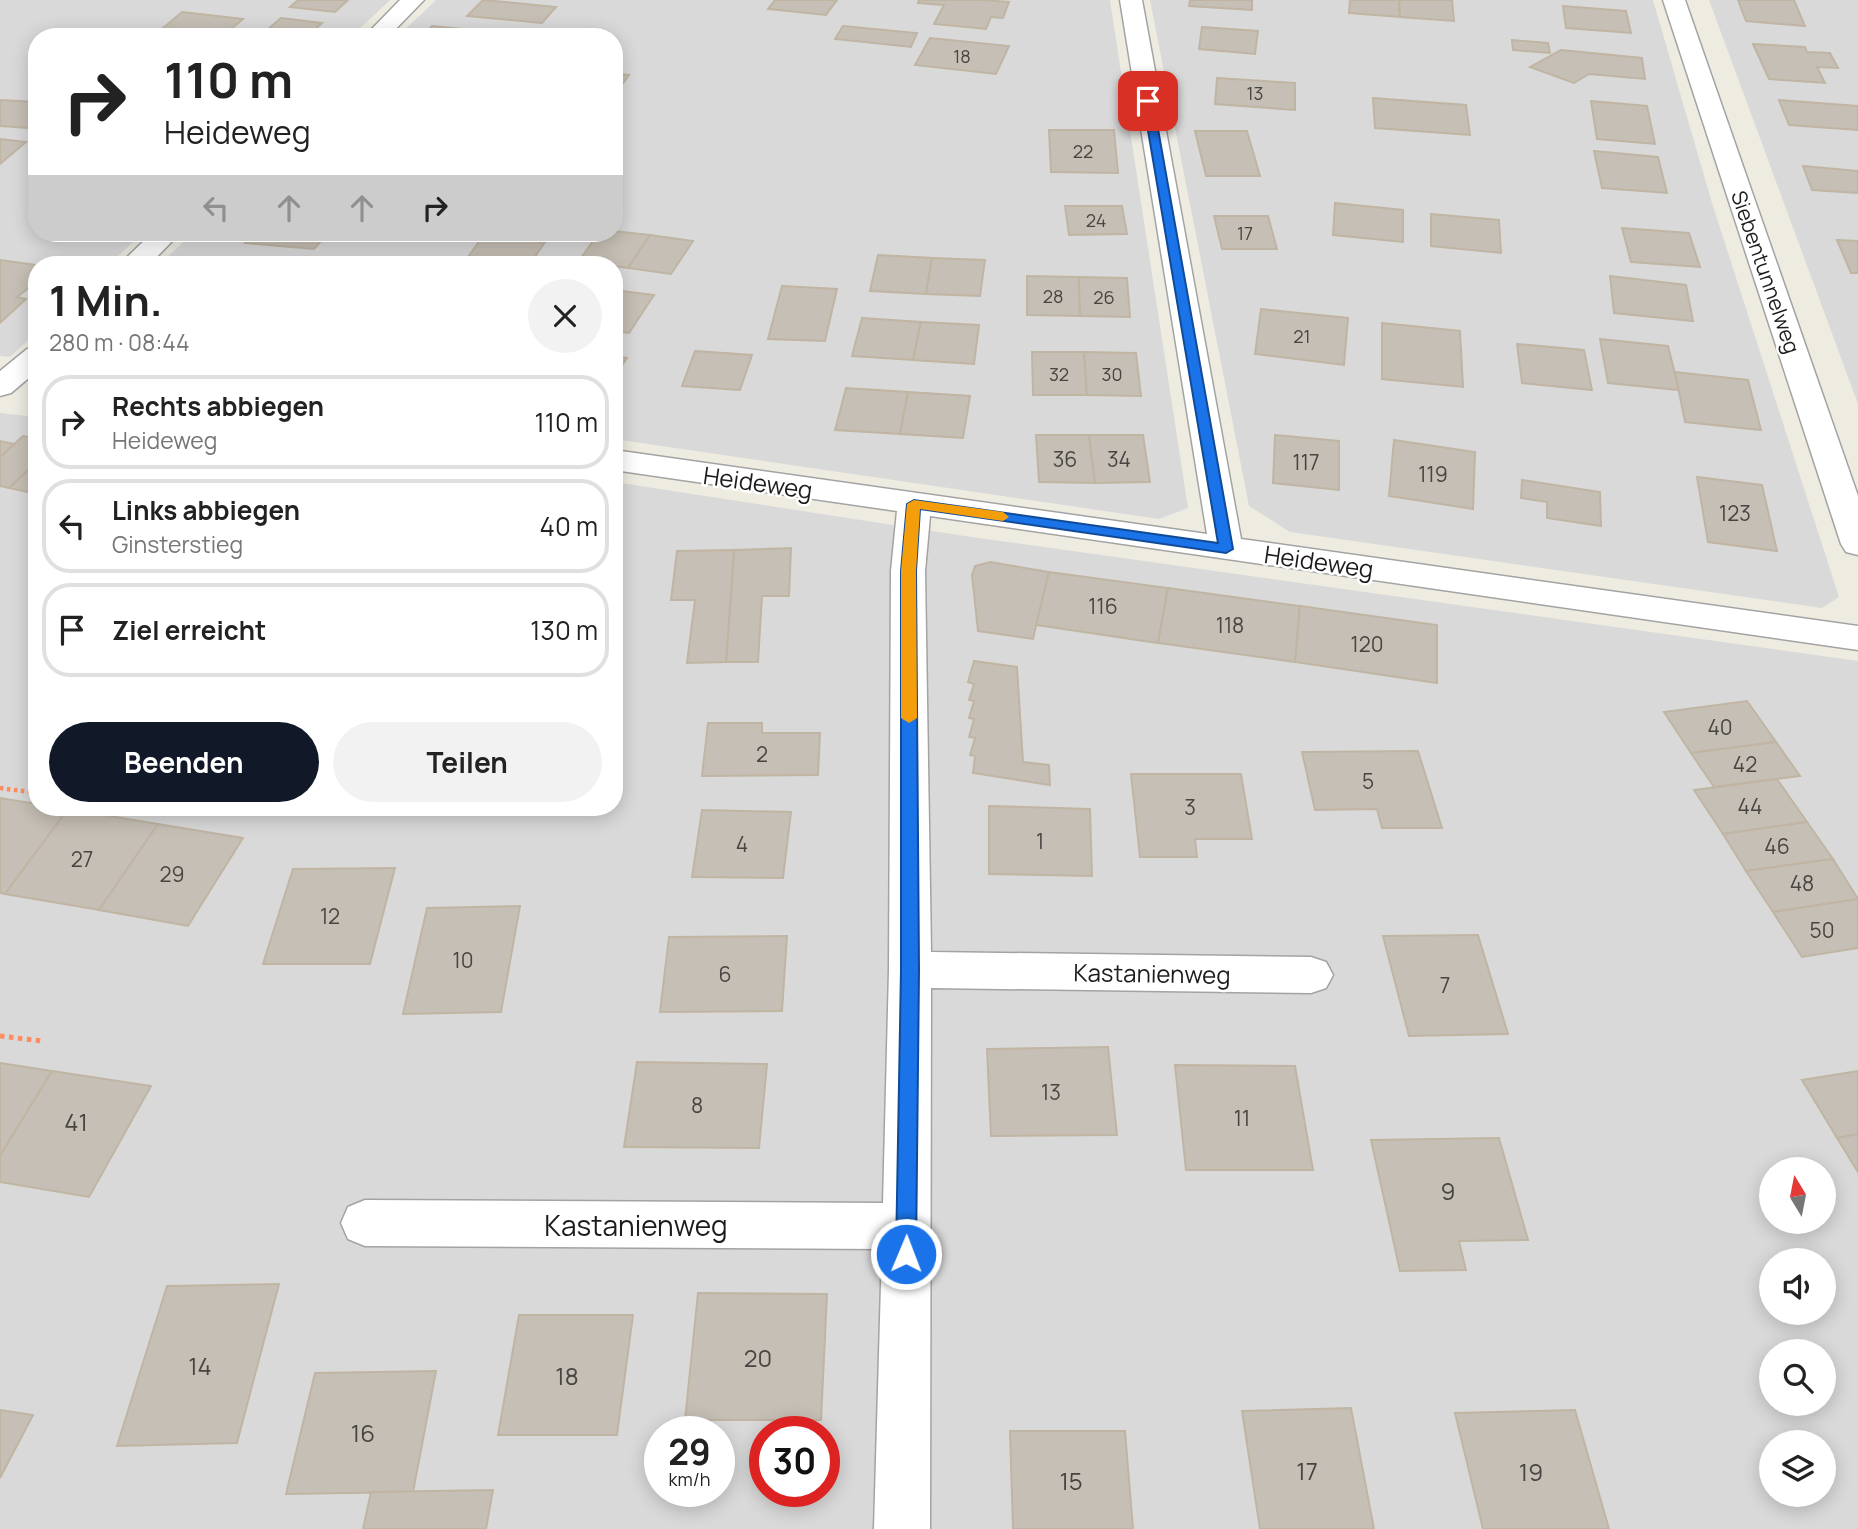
<!DOCTYPE html>
<html lang="de">
<head>
<meta charset="utf-8">
<style>
  body { margin:0; font-family:Manrope,sans-serif; background:#f2f2f2; color:#222; height:100vh; display:flex; flex-direction:column; font-size:26px; white-space:nowrap }
  * { box-sizing:border-box; margin:0 }
  p { font-size:23px; color:#767676 }
  .icon { flex:none; width:38px; height:38px; fill:none; stroke:currentColor; stroke-width:2; stroke-linecap:round; stroke-linejoin:round }
  .map { position:relative; flex:1; overflow:hidden }
  .panel { position:absolute; left:28px; top:256px; width:595px; height:560px; display:flex; flex-direction:column; background:#fff; border-radius:28px; box-shadow:0 4px 18px #0003 }
  .panel>* { flex:none }
  .top-card { position:absolute; left:28px; top:28px; width:595px; height:214px; border-radius:28px; box-shadow:0 4px 18px #0003; background:#fff; color:#222; overflow:hidden }
  .needle { width:46px; rotate:350deg }
  .controls { position:absolute; left:1759px; top:1157px; display:grid; gap:14px }
  .controls a { display:grid; place-items:center; width:77px; height:77px; border-radius:50%; background:#fff; box-shadow:0 4px 18px #0003; font-size:35px }
  .speed { position:absolute; left:644px; top:1416px; display:flex; gap:14px; font-size:35px; font-weight:700; text-align:center }
  .speed>* { display:grid; place-content:center; width:91px; height:91px; border-radius:50%; background:#fff; box-shadow:0 4px 18px #0003; line-height:1 }
  .speed small { font-size:18px; font-weight:400 }
  .speed .limit { border:10px solid #d22; background:#fff; color:#111 }
  .pin { position:absolute; display:grid; place-items:center; width:60px; height:60px; color:#fff; margin:-30px; border-radius:14px; box-shadow:0 4px 10px #0006 }
  .me { position:absolute; width:77px; margin:-38px; rotate:1deg; stroke-linejoin:round; filter:drop-shadow(0 0 5px #0008) }
  .turn { display:flex; align-items:center; gap:24px; height:147px; padding:0 21px; font-size:32px }
  .turn .icon { width:91px; height:91px; stroke-width:2.5 }
  .turn b { display:block; font-size:49px; line-height:60px }
  .lanes { display:flex; align-items:center; height:66px; padding:0 21px; background:#0003; justify-content:center; gap:35px; direction:ltr }
  .lanes .off { opacity:.35 }
  .round { display:grid; place-items:center; flex:none; width:74px; height:74px; border-radius:37px; background:#f2f2f2 }
  .summary { display:flex; align-items:center; justify-content:space-between; height:119px; padding:0 21px }
  h1 { font-size:42px; font-weight:700; line-height:52px }
  .cta { display:flex; gap:14px; margin-top:auto; padding:14px 21px }
  .cta a { flex:1; height:80px; border-radius:42px; background:#111827; color:#fff; font-size:28px; font-weight:700; line-height:80px; text-align:center }
  .cta a+a { background:#f2f2f2; color:#222 }
  ul { padding:0; list-style:none }
  li { display:flex; align-items:center; gap:21px; height:94px; margin:0 14px 10px; padding:0 7px; border:4px solid #e0e0e0; border-radius:28px }
  li div { flex:1 }
  li b { display:block; font-size:26px }
  li em { font-style:normal }
  .map>svg:first-child { display:block }
  .residential { fill:#dad9d9; fill-rule:evenodd }
  .building { fill:#c6bfb5; stroke:#c0b5a3; stroke-width:2 }
  .lines { fill:none; stroke-linecap:round; stroke-linejoin:round }
  .minor-casing { stroke:#a3a3a3; stroke-width:3 }
  .path-far1 { stroke:#fe8d62; stroke-width:4.5; stroke-dasharray:3.5 3.5; stroke-linecap:butt }
  .path { stroke:#fe8d62; stroke-width:5; stroke-dasharray:4.5 4.5; stroke-linecap:butt }
  .minor { fill:#fff; fill-rule:evenodd }
  .route { fill:#1a73e8; stroke:#114b97; stroke-width:2 }
  .slow { fill:#f59e0b }
  .labels { text-anchor:middle; dominant-baseline:central; stroke-width:5; stroke-linejoin:round; paint-order:stroke }
  .far-number-label { font-size:18px; fill:#464542 }
  .far-street-label { font-size:21px; fill:#1c1c1c; stroke:#fff }
  .number-label { font-size:21px; fill:#464542 }
  .street-label { font-size:24px; fill:#1c1c1c; stroke:#fff }
  .near-number-label { font-size:24px; fill:#464542 }
  .near-street-label { font-size:28px; fill:#1c1c1c; stroke:#fff }
</style>
</head>
<body>
<div class="map">
<svg width="1858" height="1529" viewBox="0 0 1858 1529">
  <rect width="100%" height="100%" fill="#eeece1"/>
  <g class="residential">
    <polygon points="0,0 390,0 351,37 37,37 37,233 143,233 109,264 37,264 37,332 10,357 0,356"/>
    <polygon points="436,0 1110,0 1188,508 1159,519 614,439 614,264 160,264 193,233 614,233 614,37 397,37"/>
    <polygon points="1150,0 1653,0 1712,203 1839,597 1822,608 1290,532 1249,506"/>
    <polygon points="1709,0 1858,0 1858,404 1747,103"/>
    <path d="M0,413L37,417V807H614V482L958,535L1858,661V1529H0ZM1771,1169H1824V1222H1771ZM1771,1260H1824V1312H1771ZM1771,1351H1824V1404H1771ZM660,1432H719V1491H660ZM765,1432H824V1491H765ZM1771,1442H1824V1494H1771Z"/>
  </g>
  <g class="building">
    <polygon points="298,0 348,0 335,12 290,7"/>
    <polygon points="483,0 484,0 556,7 542,23 467,16"/>
    <polygon points="775,0 837,0 826,15 768,9"/>
    <polygon points="919,0 982,0 1009,2 1003,18 991,17 986,29 934,24 944,5 918,3"/>
    <polygon points="1190,0 1252,0 1252,10 1189,6"/>
    <polygon points="1350,0 1399,0 1400,17 1349,13"/>
    <polygon points="1399,0 1452,0 1454,21 1400,17"/>
    <polygon points="1738,0 1794,0 1805,26 1746,21"/>
    <polygon points="1563,6 1626,11 1631,33 1566,28"/>
    <polygon points="182,12 243,19 224,35 162,29"/>
    <polygon points="281,18 322,23 307,37 259,37"/>
    <polygon points="432,26 523,35 421,37"/>
    <polygon points="843,26 917,33 911,47 835,39"/>
    <polygon points="1202,27 1258,31 1255,54 1199,49"/>
    <polygon points="930,38 1009,46 996,74 915,65"/>
    <polygon points="1512,40 1548,43 1550,53 1513,50"/>
    <polygon points="1753,44 1805,47 1807,52 1830,53 1838,68 1817,67 1825,83 1769,79"/>
    <polygon points="1561,50 1642,58 1645,79 1589,74 1574,83 1530,67"/>
    <polygon points="614,74 629,75 614,96"/>
    <polygon points="1217,78 1295,83 1295,110 1215,104"/>
    <polygon points="1373,98 1466,105 1470,135 1375,128"/>
    <polygon points="0,100 37,102 37,120 27,128 0,126"/>
    <polygon points="1779,100 1858,106 1858,130 1789,125"/>
    <polygon points="1591,101 1647,106 1655,144 1597,139"/>
    <polygon points="1049,130 1114,130 1118,173 1051,172"/>
    <polygon points="1195,131 1247,131 1260,176 1206,176"/>
    <polygon points="0,139 26,142 0,164"/>
    <polygon points="1594,151 1658,157 1667,193 1602,188"/>
    <polygon points="1803,166 1858,171 1858,193 1812,190"/>
    <polygon points="1335,203 1403,210 1403,242 1333,235"/>
    <polygon points="1065,206 1122,206 1127,234 1069,235"/>
    <polygon points="1431,214 1499,220 1501,253 1431,246"/>
    <polygon points="1214,216 1268,216 1277,249 1222,249"/>
    <polygon points="1622,228 1689,233 1700,267 1631,262"/>
    <polygon points="614,231 650,235 628,268 578,262 599,233"/>
    <polygon points="254,233 328,233 314,249 245,243"/>
    <polygon points="650,235 693,241 671,274 628,268"/>
    <polygon points="483,236 545,242 530,264 463,264"/>
    <polygon points="1837,240 1858,241 1858,273 1851,273"/>
    <polygon points="878,255 932,258 926,294 870,291"/>
    <polygon points="932,258 985,260 980,296 926,294"/>
    <polygon points="0,260 37,265 37,282 17,297 26,299 0,323"/>
    <polygon points="1027,276 1079,277 1080,316 1027,315"/>
    <polygon points="1610,276 1686,285 1693,321 1614,313"/>
    <polygon points="1079,277 1127,278 1130,317 1080,316"/>
    <polygon points="782,286 837,289 825,341 768,339"/>
    <polygon points="614,290 654,295 629,333 614,331"/>
    <polygon points="1261,309 1348,318 1344,365 1255,354"/>
    <polygon points="862,318 921,322 913,360 852,356"/>
    <polygon points="921,322 979,325 974,364 913,360"/>
    <polygon points="1382,323 1460,331 1463,387 1382,379"/>
    <polygon points="1600,339 1668,346 1679,390 1608,383"/>
    <polygon points="1517,344 1584,350 1592,390 1522,383"/>
    <polygon points="695,351 752,355 740,390 682,386"/>
    <polygon points="1032,352 1084,352 1087,395 1033,395"/>
    <polygon points="1084,352 1136,353 1141,396 1087,395"/>
    <polygon points="614,356 627,358 614,377"/>
    <polygon points="1675,372 1748,380 1761,430 1685,422"/>
    <polygon points="846,388 908,392 900,434 835,430"/>
    <polygon points="908,392 970,396 963,438 900,434"/>
    <polygon points="1036,435 1089,435 1095,483 1039,482"/>
    <polygon points="1089,435 1143,435 1150,482 1095,483"/>
    <polygon points="1275,435 1339,441 1339,490 1273,483"/>
    <polygon points="23,436 37,439 37,462 9,488 0,486 0,457"/>
    <polygon points="1394,440 1475,452 1473,509 1389,496"/>
    <polygon points="0,441 14,444 0,457"/>
    <polygon points="37,462 37,494 9,488"/>
    <polygon points="1697,477 1762,485 1777,551 1708,542"/>
    <polygon points="1522,480 1600,492 1601,526 1547,518 1547,502 1521,498"/>
    <polygon points="791,548 789,596 762,596 758,662 726,662 734,550"/>
    <polygon points="734,550 726,662 687,663 695,600 671,600 677,551"/>
    <polygon points="990,562 1049,572 1033,639 978,631 972,575 975,566"/>
    <polygon points="1049,572 1168,588 1158,643 1036,625"/>
    <polygon points="1168,588 1300,606 1295,662 1158,643"/>
    <polygon points="1300,606 1437,625 1437,683 1295,662"/>
    <polygon points="974,661 1017,667 1023,762 1049,765 1050,785 973,773 975,756 970,755 975,738 969,737 974,719 969,718 974,701 969,700 974,684 968,682"/>
    <polygon points="1747,701 1776,742 1691,753 1664,712"/>
    <polygon points="708,723 762,723 762,733 820,733 818,775 702,776"/>
    <polygon points="1776,742 1800,776 1714,787 1691,753"/>
    <polygon points="1418,751 1442,828 1382,828 1377,809 1315,810 1302,752"/>
    <polygon points="1131,774 1241,774 1252,839 1195,839 1197,857 1140,857"/>
    <polygon points="1777,779 1807,822 1723,834 1694,790"/>
    <polygon points="0,798 37,804 37,807 68,809 5,894 0,893"/>
    <polygon points="989,806 1090,809 1092,876 989,874"/>
    <polygon points="68,809 158,824 99,910 5,894"/>
    <polygon points="702,810 791,812 783,878 692,877"/>
    <polygon points="1807,822 1833,859 1746,871 1723,834"/>
    <polygon points="158,824 243,838 188,926 99,910"/>
    <polygon points="1833,859 1858,899 1773,912 1746,871"/>
    <polygon points="395,868 370,964 263,964 293,869"/>
    <polygon points="1858,899 1858,948 1802,957 1773,912"/>
    <polygon points="520,906 501,1012 403,1014 427,908"/>
    <polygon points="1478,935 1508,1034 1409,1036 1383,936"/>
    <polygon points="787,936 782,1011 660,1012 669,937"/>
    <polygon points="1108,1047 1117,1135 991,1136 987,1049"/>
    <polygon points="637,1062 767,1064 759,1148 624,1147"/>
    <polygon points="0,1063 52,1071 0,1156"/>
    <polygon points="1175,1065 1295,1066 1313,1170 1186,1170"/>
    <polygon points="52,1071 151,1086 89,1197 0,1182 0,1156"/>
    <polygon points="1858,1071 1858,1134 1837,1138 1802,1080"/>
    <polygon points="1858,1134 1858,1172 1837,1138"/>
    <polygon points="1499,1138 1528,1240 1459,1241 1466,1270 1400,1271 1371,1140"/>
    <polygon points="279,1284 237,1443 117,1446 167,1286"/>
    <polygon points="698,1293 827,1294 821,1420 685,1420"/>
    <polygon points="519,1315 633,1315 617,1435 498,1435"/>
    <polygon points="436,1371 413,1492 286,1494 315,1373"/>
    <polygon points="1351,1408 1374,1529 1260,1529 1242,1411"/>
    <polygon points="0,1410 33,1415 0,1478"/>
    <polygon points="1575,1410 1609,1529 1483,1529 1455,1413"/>
    <polygon points="1010,1431 1125,1431 1133,1529 1013,1529"/>
    <polygon points="493,1490 486,1529 363,1529 371,1492"/>
  </g>
  <g class="lines">
    <g class="minor-casing">
      <g id="minor">
        <polygon points="400,0 424,0 388,37 364,37"/>
        <polygon points="1120,0 1142,0 1241,539 1858,626 1858,650 930,516 925,571 931,952 1311,957 1326,962 1333,975 1326,988 1311,993 931,988 930,1529 874,1529 882,1249 365,1246 348,1239 341,1223 348,1207 365,1200 883,1203 889,970 891,571 897,511 614,470 614,450 1207,534"/>
        <polygon points="1663,0 1685,0 1858,496 1858,555 1846,552 1841,544"/>
        <polygon points="152,233 180,233 150,264 120,264"/>
        <polygon points="37,346 37,371 11,393 0,396 0,371 27,349"/>
      </g>
    </g>
    <g class="path-far1">
      <polyline points="0,788 37,793"/>
      <polyline points="135,807 174,813"/>
    </g>
    <polyline class="path" points="0,1036 42,1041"/>
    <use href="#minor" class="minor"/>
  </g>
  <polygon class="route" points="1148,98 1153,101 1233,549 1226,553 920,509 916,571 919,970 916,1254 913,1261 906,1264 899,1261 896,1254 901,970 901,571 907,504 914,500 1218,543 1143,101"/>
  <polygon class="slow" points="914,500 1003,512 1009,517 1003,521 920,509 916,571 917,718 909,723 901,718 901,571 907,504"/>
  <g class="labels">
    <g class="far-number-label">
      <text x="962" y="56">18</text>
      <text x="1255" y="93">13</text>
      <text x="1083" y="151">22</text>
      <text x="1096" y="220">24</text>
      <text x="1245" y="233">17</text>
      <text x="1053" y="296">28</text>
      <text x="1104" y="297">26</text>
      <text x="1302" y="336">21</text>
      <text x="1059" y="374">32</text>
      <text x="1112" y="374">30</text>
    </g>
    <g class="far-street-label">
      <text transform="translate(1766 272) rotate(71)">Siebentunnelweg</text>
    </g>
    <g class="number-label">
      <text x="1065" y="459">36</text>
      <text x="1119" y="459">34</text>
      <text x="1306" y="462">117</text>
      <text x="1433" y="474">119</text>
      <text x="1735" y="513">123</text>
      <text x="1103" y="606">116</text>
      <text x="1230" y="625">118</text>
      <text x="1367" y="644">120</text>
      <text x="1720" y="727">40</text>
      <text x="762" y="754">2</text>
      <text x="1745" y="764">42</text>
      <text x="1368" y="781">5</text>
      <text x="1750" y="806">44</text>
      <text x="1190" y="807">3</text>
      <text x="1040" y="841">1</text>
      <text x="742" y="844">4</text>
      <text x="1777" y="846">46</text>
      <text x="82" y="859">27</text>
      <text x="172" y="874">29</text>
      <text x="1802" y="883">48</text>
      <text x="330" y="916">12</text>
      <text x="1822" y="930">50</text>
      <text x="463" y="960">10</text>
      <text x="725" y="974">6</text>
      <text x="1445" y="985">7</text>
      <text x="1051" y="1092">13</text>
      <text x="697" y="1105">8</text>
      <text x="1242" y="1118">11</text>
    </g>
    <g class="street-label">
      <text transform="translate(758 482) rotate(8)">Heideweg</text>
      <text transform="translate(1319 561) rotate(8)">Heideweg</text>
      <text transform="translate(1152 973) rotate(1)">Kastanienweg</text>
    </g>
    <g class="near-number-label">
      <text x="76" y="1121">41</text>
      <text x="1448" y="1190">9</text>
      <text x="758" y="1357">20</text>
      <text x="200" y="1365">14</text>
      <text x="567" y="1375">18</text>
      <text x="363" y="1432">16</text>
      <text x="1307" y="1470">17</text>
      <text x="1531" y="1471">19</text>
      <text x="1071" y="1480">15</text>
    </g>
    <g class="near-street-label">
      <text x="636" y="1225">Kastanienweg</text>
    </g>
  </g>
</svg>
<div class="controls">
<a><svg class="needle" viewBox="-14 -14 28 28"><path d="M0-13l5 13h-10z" fill="#e53935"/><path d="M0 13l5-13h-10z" fill="#767676"/></svg></a>
<a><svg class="icon" aria-label="sound" viewBox="0 0 24 24"><path d="M4 9h4l5-4v14l-5-4H4zM17 9q2 3 0 6"/></svg></a>
<a><svg class="icon" aria-label="search" viewBox="0 0 24 24"><circle cx="10" cy="10" r="6"/><path d="M15 15l6 6"/></svg></a>
<a><svg class="icon" aria-label="layers" viewBox="0 0 24 24"><path d="M12 4l9 5-9 5-9-5zM3 14l9 5 9-5"/></svg></a>
</div>
<div class="speed"><div>29<small>km/h</small></div><div class="limit">30</div></div>
<div class="pin" style="left:1148px;top:101px;background:#d93025"><svg class="icon" aria-label="arrive" viewBox="0 0 24 24"><path d="M6 21V4h12l-3 4 3 4H6"/></svg></div>
<svg class="me" style="left:906px;top:1254px" viewBox="-20 -20 40 40"><circle r="17" fill="#1a73e8" stroke="#fff" stroke-width="3"/><path d="M0-11L8 9 0 5-8 9z" fill="#fff"/></svg>
<div class="top-card">
<div class="turn"><svg class="icon" aria-label="right" viewBox="0 0 24 24"><path d="M7 20v-9h11M14 6l5 5-5 5"/></svg><div><b>110 m</b>Heideweg</div></div>
<div class="lanes"><svg class="icon off" aria-label="left" viewBox="0 0 24 24"><path d="M17 20v-9H6M10 6l-5 5 5 5"/></svg><svg class="icon off" aria-label="ahead" viewBox="0 0 24 24"><path d="M12 20V5M6 11l6-6 6 6"/></svg><svg class="icon off" aria-label="ahead" viewBox="0 0 24 24"><path d="M12 20V5M6 11l6-6 6 6"/></svg><svg class="icon" aria-label="right" viewBox="0 0 24 24"><path d="M7 20v-9h11M14 6l5 5-5 5"/></svg></div>
</div>
<section class="panel">
<div class="summary"><div><h1>1 Min.</h1><p>280 m · 08:44</p></div><a class="round"><svg class="icon" aria-label="close" viewBox="0 0 24 24"><path d="M6 6l12 12M18 6L6 18"/></svg></a></div>
<ul>
<li><svg class="icon" aria-label="right" viewBox="0 0 24 24"><path d="M7 20v-9h11M14 6l5 5-5 5"/></svg><div><b>Rechts abbiegen</b><p>Heideweg</p></div><em>110 m</em></li>
<li><svg class="icon" aria-label="left" viewBox="0 0 24 24"><path d="M17 20v-9H6M10 6l-5 5 5 5"/></svg><div><b>Links abbiegen</b><p>Ginsterstieg</p></div><em>40 m</em></li>
<li><svg class="icon" aria-label="arrive" viewBox="0 0 24 24"><path d="M6 21V4h12l-3 4 3 4H6"/></svg><div><b>Ziel erreicht</b></div><em>130 m</em></li>
</ul>
<div class="cta"><a>Beenden</a><a>Teilen</a></div>
</section>
</div>
</body>
</html>
